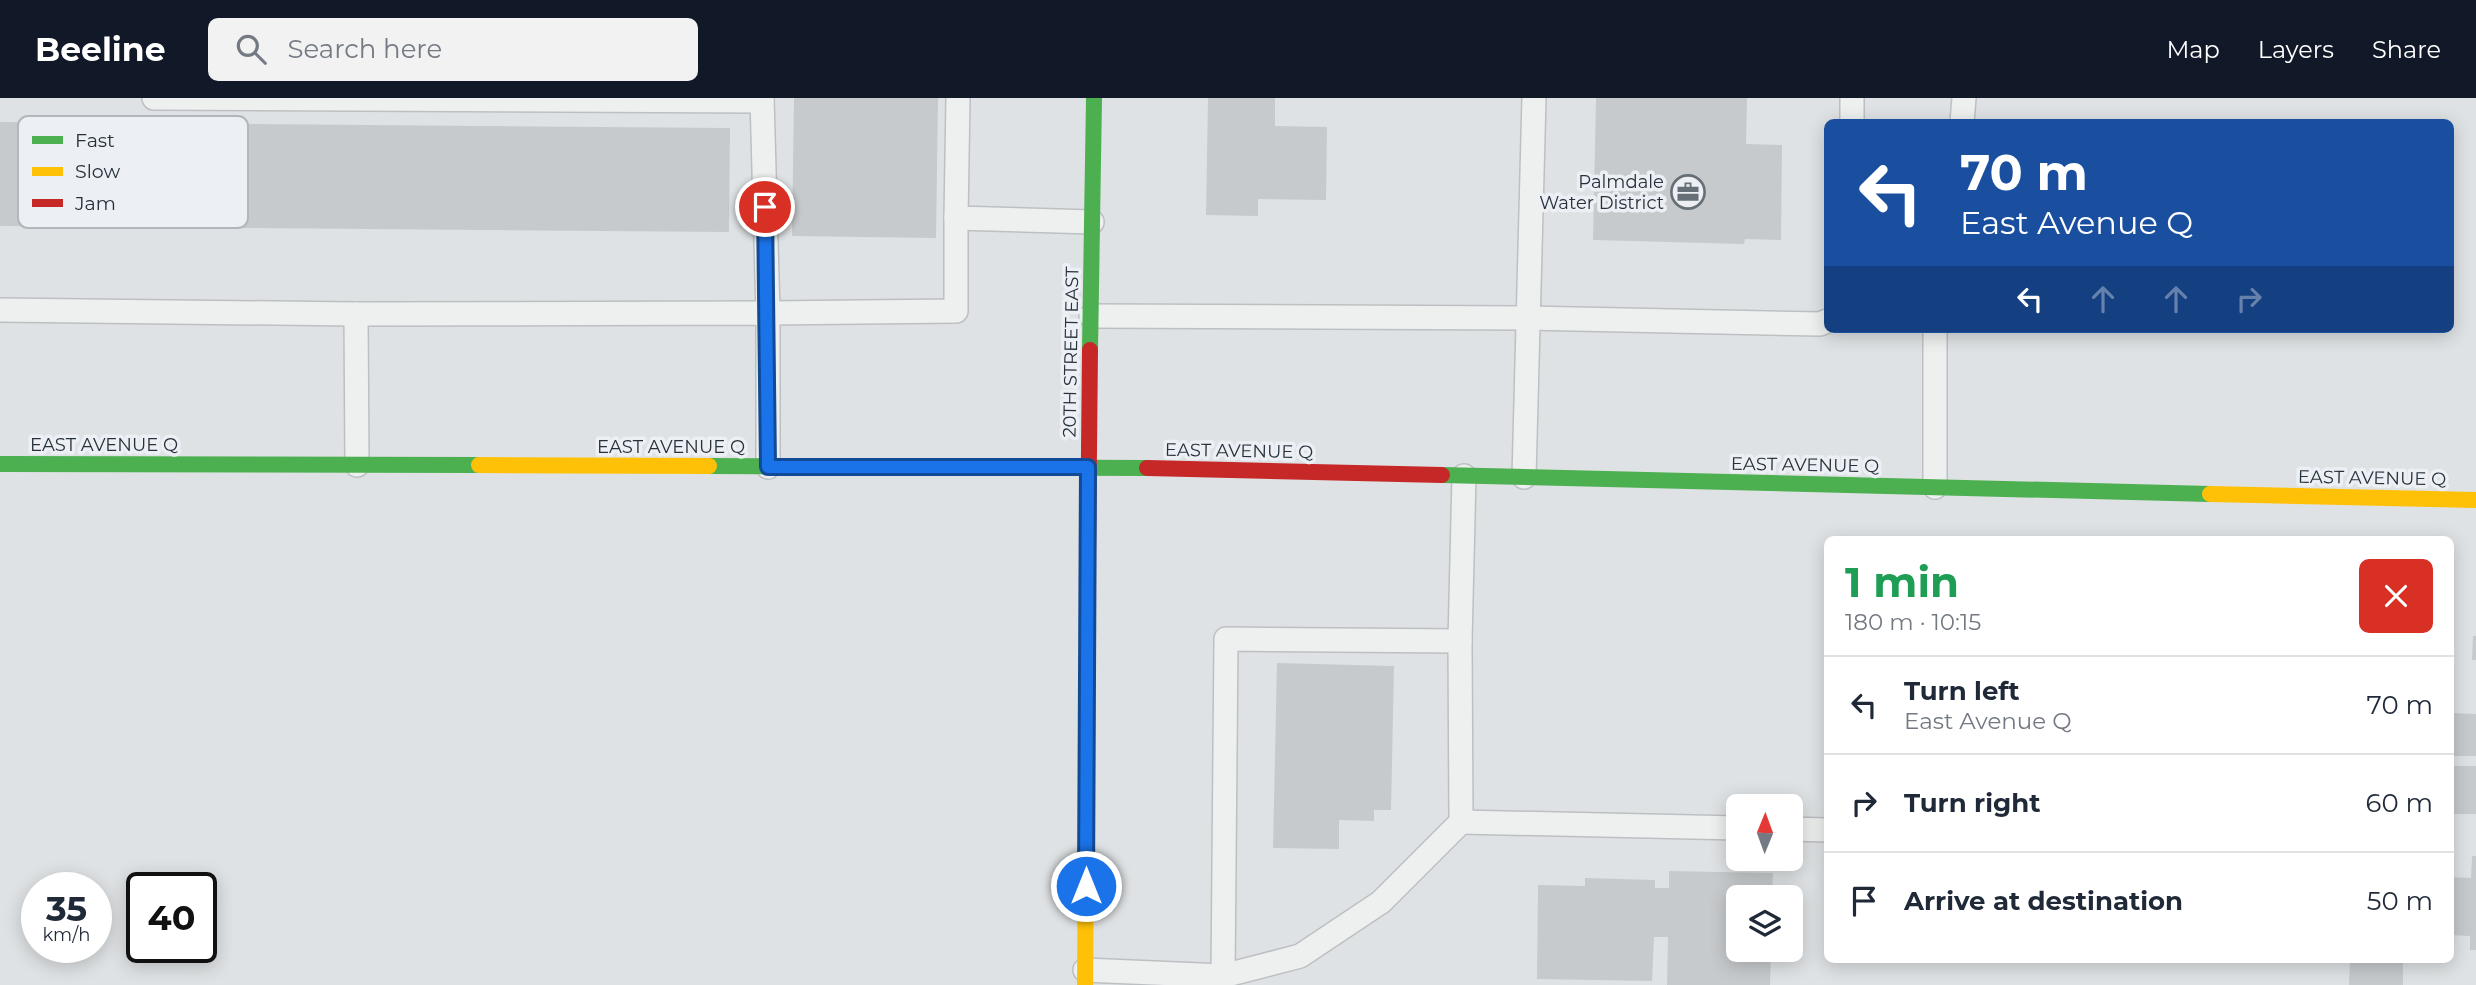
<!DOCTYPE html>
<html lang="en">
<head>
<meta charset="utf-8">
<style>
  body { margin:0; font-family:Montserrat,sans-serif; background:#f2f2f3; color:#1f2937; height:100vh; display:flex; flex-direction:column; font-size:26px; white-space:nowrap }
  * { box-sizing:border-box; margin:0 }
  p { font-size:23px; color:#747a83 }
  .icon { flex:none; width:38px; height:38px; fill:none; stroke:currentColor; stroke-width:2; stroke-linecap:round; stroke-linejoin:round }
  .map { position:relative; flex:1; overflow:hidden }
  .panel { position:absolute; left:1824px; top:438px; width:630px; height:427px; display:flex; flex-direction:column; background:#fff; border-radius:10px; box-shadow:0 4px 18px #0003 }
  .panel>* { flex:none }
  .hud { position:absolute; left:1824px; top:21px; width:630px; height:214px; border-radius:10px; box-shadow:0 4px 18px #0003; background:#1a4fa0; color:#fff; overflow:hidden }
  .needle { width:46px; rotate:1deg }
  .tools { position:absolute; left:1726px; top:696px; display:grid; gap:14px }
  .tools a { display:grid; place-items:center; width:77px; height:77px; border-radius:10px; background:#fff; box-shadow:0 4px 18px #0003; font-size:35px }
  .speed { position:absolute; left:21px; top:774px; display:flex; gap:14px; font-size:35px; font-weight:700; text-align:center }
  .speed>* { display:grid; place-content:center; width:91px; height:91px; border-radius:50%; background:#fff; box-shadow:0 4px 18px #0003; line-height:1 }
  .speed small { font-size:18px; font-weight:400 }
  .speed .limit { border:4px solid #111; border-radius:10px; background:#fff; color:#111 }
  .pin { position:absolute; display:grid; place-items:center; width:60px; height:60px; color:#fff; margin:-30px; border:4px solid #fff; border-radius:50%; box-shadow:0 2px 7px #0007 }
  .me { position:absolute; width:77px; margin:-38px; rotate:0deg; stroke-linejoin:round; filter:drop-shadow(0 0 5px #0008) }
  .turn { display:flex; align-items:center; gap:24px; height:147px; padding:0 21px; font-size:32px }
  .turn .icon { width:91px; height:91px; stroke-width:2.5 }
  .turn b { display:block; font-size:49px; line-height:60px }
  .lanes { display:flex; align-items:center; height:66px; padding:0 21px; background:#0003; justify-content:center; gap:35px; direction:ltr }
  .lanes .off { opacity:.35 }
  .round { display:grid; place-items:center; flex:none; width:74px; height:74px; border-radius:10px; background:#f2f2f3 }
  .overview { display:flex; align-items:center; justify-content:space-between; height:119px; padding:0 21px }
  h1 { font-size:42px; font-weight:700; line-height:52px; color:#1e9e55 }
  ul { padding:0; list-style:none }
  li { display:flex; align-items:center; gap:21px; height:98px; padding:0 21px; border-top:2px solid #e0e1e3 }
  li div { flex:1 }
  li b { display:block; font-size:26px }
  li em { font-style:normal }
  header { display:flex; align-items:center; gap:42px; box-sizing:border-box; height:98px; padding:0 35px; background:#111827; color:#fff }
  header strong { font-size:33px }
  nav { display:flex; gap:38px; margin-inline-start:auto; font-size:24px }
  .search { width:490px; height:63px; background:#f2f2f3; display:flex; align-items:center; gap:18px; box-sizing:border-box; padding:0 24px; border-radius:10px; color:#747a83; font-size:26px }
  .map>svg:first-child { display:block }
  .building { fill:#c7cacc }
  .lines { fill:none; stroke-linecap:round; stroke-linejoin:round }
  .lane-casing { stroke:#bdc0c2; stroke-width:26 }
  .lane { stroke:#eef0f0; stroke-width:23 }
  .fast { stroke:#4caf50; stroke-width:16 }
  .slow { stroke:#ffc107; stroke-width:16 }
  .jam { stroke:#c62828; stroke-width:16 }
  .route-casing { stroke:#114b97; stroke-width:18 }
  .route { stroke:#1a73e8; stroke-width:12 }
  .labels { text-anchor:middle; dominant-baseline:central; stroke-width:7; stroke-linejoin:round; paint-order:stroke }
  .poi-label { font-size:18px; fill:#27313b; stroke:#ecf0f4; text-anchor:end }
  .street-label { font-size:18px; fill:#27313b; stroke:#ecf0f4 }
  .key { fill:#ecf0f4; stroke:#b1b7bc; stroke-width:2 }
  .key-label { font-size:19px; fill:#27313b }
</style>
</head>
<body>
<header>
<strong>Beeline</strong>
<div class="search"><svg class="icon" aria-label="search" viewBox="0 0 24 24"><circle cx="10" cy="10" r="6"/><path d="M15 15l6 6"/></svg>Search here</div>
<nav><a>Map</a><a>Layers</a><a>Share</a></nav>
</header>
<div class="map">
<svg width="2476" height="887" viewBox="0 0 2476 887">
  <rect width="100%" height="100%" fill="#dfe2e4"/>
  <g class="building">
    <polygon points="794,0 938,0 936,140 792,138"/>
    <polygon points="1208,0 1275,0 1275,28 1327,29 1326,102 1258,101 1258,118 1206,117"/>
    <polygon points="1596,0 1747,0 1746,46 1782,47 1781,142 1745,141 1744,146 1593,142"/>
    <polygon points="0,24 730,30 729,134 0,128"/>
    <polygon points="2473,538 2476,538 2476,562 2472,562"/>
    <polygon points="1277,565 1394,568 1391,712 1374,712 1374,723 1339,722 1339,751 1273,750"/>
    <polygon points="2450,615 2476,616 2476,658 2450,658"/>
    <rect x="2450" y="668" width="26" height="48"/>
    <polygon points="2472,758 2476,758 2476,852 2470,852 2470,838 2450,837 2450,779 2471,780"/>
    <polygon points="1669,773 1773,775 1772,800 1738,800 1738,852 1771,852 1770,887 1667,887 1668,839 1654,839 1652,883 1537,881 1538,787 1585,788 1585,780 1655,782 1655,790 1669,790"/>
    <polygon points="2350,861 2403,861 2403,887 2349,887"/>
  </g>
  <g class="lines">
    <g class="lane-casing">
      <g id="lane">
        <polyline points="154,0 762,3"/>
        <polyline points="762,0 768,215 956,213 956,120"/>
        <polyline points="958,0 956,120 1092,124"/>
        <polyline points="1852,24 1852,0"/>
        <polyline points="1962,24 1964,0"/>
        <polyline points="0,212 356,216 768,215 768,369"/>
        <polyline points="356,216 357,367"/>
        <polyline points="1091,218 1527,220 1820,226 1827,223"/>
        <polyline points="1524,379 1534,0"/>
        <polyline points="1935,389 1935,231"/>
        <polyline points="1461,724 1738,730"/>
        <polyline points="1790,731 1827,732"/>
        <polyline points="1085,872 1223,878 1226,541 1460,543 1464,378"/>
        <polyline points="1223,878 1300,858 1381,804 1461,724 1460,543"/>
      </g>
    </g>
    <use href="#lane" class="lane"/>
    <g class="fast">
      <polyline points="1090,252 1094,0"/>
      <polyline points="0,366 479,367"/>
      <polyline points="709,368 1147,370"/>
      <polyline points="1442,377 2210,396"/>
    </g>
    <g class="slow">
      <polyline points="479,367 709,368"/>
      <polyline points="2210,396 2476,402"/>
      <polyline points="1085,887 1087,552"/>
    </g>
    <g class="jam">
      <polyline points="1147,370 1442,377"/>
      <polyline points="1087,552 1090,252"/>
    </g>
  </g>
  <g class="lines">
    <g class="route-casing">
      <polyline id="route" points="765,109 768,369 1088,369 1086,788"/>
    </g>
    <use href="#route" class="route"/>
  </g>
  <defs>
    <g id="office-ring" transform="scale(1.75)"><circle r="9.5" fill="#ecf0f4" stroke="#676f76" stroke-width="1.5"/><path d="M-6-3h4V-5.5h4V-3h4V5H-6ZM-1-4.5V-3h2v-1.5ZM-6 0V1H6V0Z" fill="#676f76"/></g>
  </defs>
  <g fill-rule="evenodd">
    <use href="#office-ring" x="1688" y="94"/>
  </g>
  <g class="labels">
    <g class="poi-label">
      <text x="1664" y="84">Palmdale<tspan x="1664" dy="21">Water District</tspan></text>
    </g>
    <g class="street-label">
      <text transform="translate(1071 254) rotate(-89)">20TH STREET EAST</text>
      <text x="104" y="347">EAST AVENUE Q</text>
      <text x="671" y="349">EAST AVENUE Q</text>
      <text transform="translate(1239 353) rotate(1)">EAST AVENUE Q</text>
      <text transform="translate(1805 367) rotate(1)">EAST AVENUE Q</text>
      <text transform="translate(2372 380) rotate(1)">EAST AVENUE Q</text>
    </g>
  </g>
  <rect x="18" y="18" width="230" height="112" rx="10" class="key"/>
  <rect x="32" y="38" width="31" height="8" fill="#4caf50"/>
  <rect x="32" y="69" width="31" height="9" fill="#ffc107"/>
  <rect x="32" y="101" width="31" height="8" fill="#c62828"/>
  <g class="key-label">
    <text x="75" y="49">Fast</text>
    <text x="75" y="80">Slow</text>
    <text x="75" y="112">Jam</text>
  </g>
</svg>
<div class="tools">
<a><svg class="needle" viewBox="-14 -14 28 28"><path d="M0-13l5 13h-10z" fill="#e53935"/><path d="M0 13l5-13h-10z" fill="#747a83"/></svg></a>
<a><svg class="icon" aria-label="layers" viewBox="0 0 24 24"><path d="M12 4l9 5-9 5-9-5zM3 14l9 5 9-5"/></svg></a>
</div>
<div class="speed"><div>35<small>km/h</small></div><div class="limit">40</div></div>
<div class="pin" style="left:765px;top:109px;background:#d93025"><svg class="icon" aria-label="arrive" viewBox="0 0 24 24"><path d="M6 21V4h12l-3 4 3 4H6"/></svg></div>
<svg class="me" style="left:1086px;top:788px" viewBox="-20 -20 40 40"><circle r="17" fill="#1a73e8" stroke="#fff" stroke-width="3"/><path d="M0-11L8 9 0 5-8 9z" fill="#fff"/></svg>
<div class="hud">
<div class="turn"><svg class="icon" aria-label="left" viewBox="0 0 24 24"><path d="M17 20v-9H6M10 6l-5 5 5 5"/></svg><div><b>70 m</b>East Avenue Q</div></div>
<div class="lanes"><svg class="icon" aria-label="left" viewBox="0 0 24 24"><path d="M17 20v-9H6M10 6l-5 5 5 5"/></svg><svg class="icon off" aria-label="ahead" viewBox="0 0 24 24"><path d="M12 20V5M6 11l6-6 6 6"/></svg><svg class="icon off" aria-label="ahead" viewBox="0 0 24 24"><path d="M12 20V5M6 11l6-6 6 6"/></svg><svg class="icon off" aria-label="right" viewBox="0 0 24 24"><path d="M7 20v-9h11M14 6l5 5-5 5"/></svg></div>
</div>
<section class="panel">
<div class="overview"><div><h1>1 min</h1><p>180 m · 10:15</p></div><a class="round" style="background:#d93025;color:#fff"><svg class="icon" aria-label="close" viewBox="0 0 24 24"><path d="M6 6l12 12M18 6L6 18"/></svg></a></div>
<ul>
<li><svg class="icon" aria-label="left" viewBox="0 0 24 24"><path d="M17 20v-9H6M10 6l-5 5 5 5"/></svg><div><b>Turn left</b><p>East Avenue Q</p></div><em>70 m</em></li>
<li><svg class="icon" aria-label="right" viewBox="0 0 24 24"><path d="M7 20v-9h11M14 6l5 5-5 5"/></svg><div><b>Turn right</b></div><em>60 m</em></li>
<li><svg class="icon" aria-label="arrive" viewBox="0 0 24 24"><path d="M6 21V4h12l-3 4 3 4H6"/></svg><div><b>Arrive at destination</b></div><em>50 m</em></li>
</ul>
</section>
</div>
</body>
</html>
